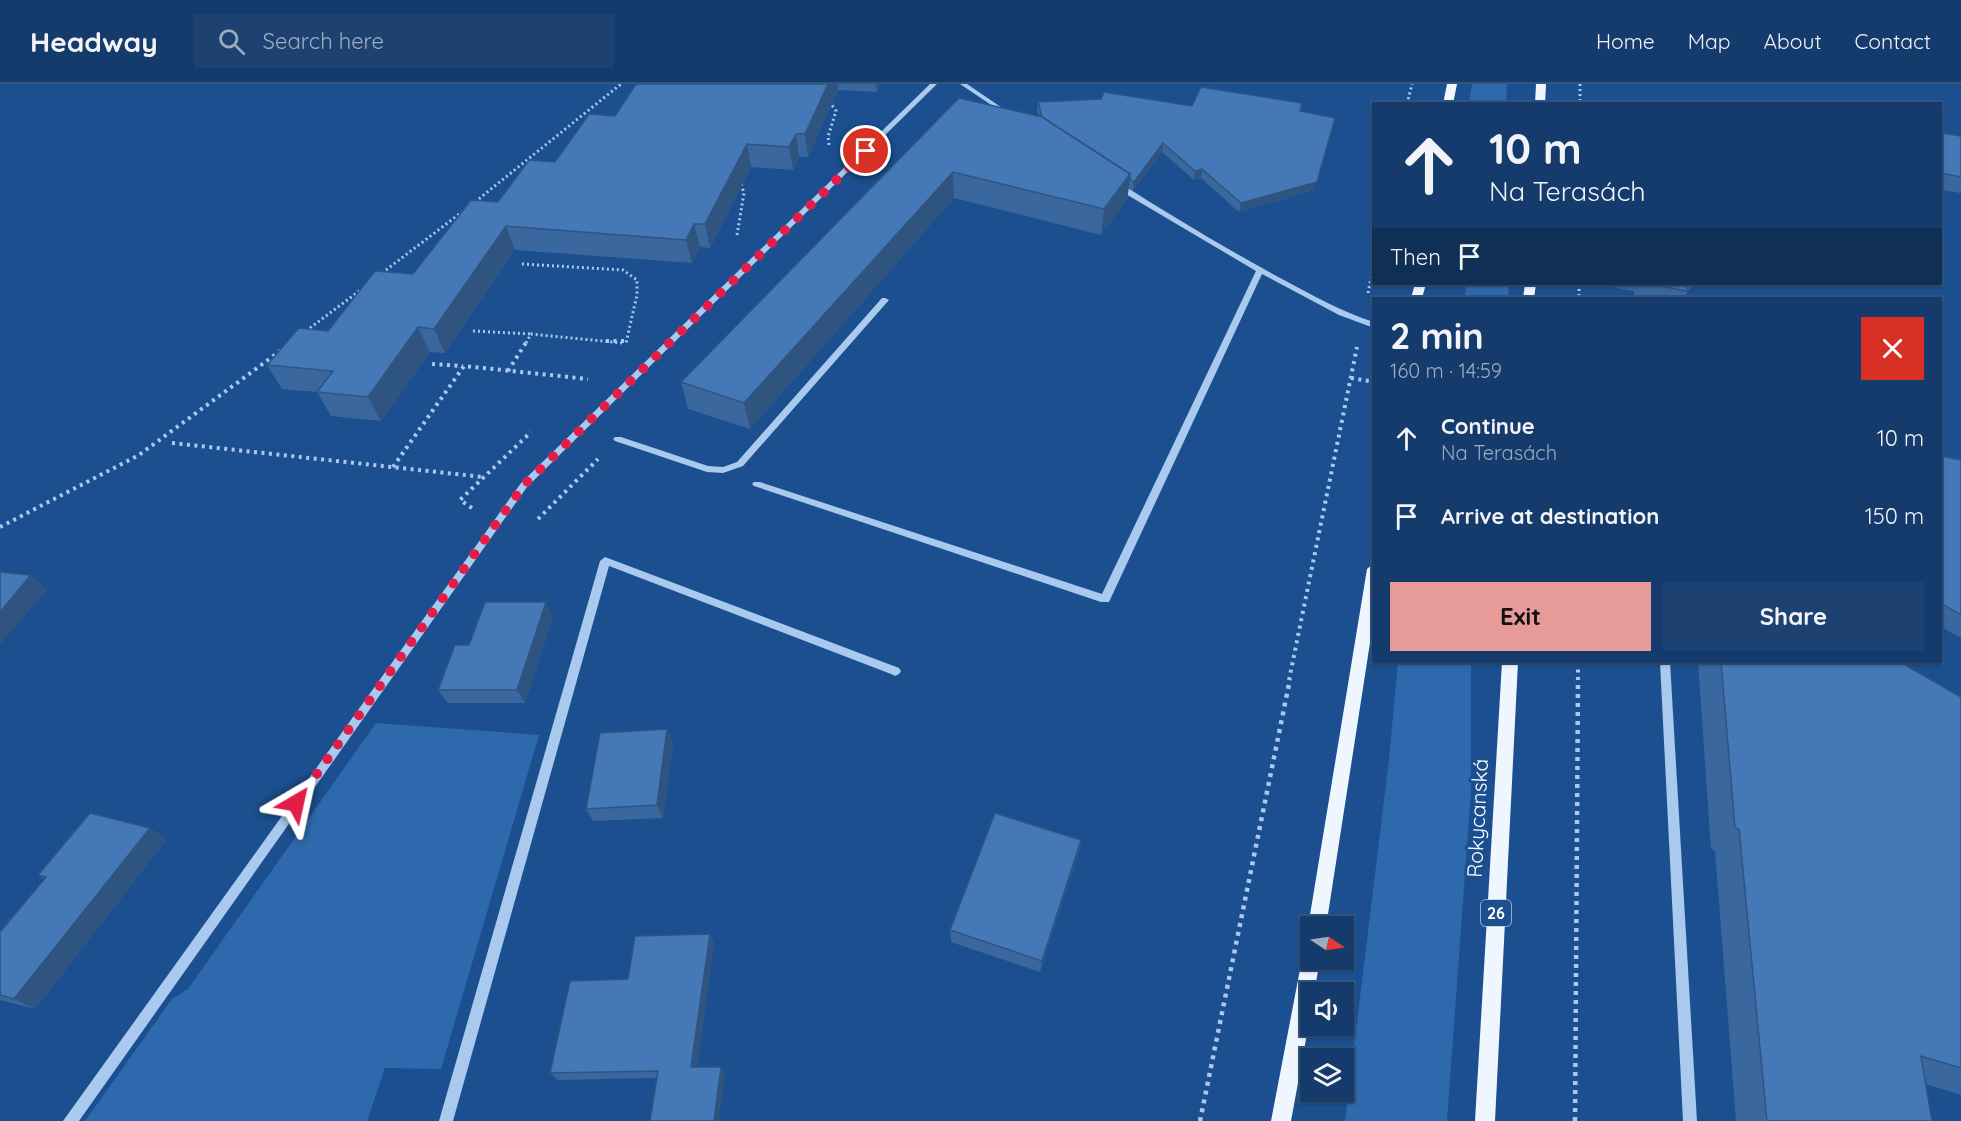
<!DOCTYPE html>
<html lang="en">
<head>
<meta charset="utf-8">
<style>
  body { margin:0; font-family:Quicksand,sans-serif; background:#1d4271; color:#f1f3f6; height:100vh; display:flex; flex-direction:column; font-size:22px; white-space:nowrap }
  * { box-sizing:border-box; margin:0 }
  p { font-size:20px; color:#9dadc1 }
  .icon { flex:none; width:33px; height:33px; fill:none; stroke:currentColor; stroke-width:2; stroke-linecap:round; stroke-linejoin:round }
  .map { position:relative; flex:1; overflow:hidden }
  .sheet { position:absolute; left:1372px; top:213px; width:570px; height:366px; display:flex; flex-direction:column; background:#143b6b; border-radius:0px; box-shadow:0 2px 4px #0004,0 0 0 2px #33557e }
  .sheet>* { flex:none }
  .banner { position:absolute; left:1372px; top:18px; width:570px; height:183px; border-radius:0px; box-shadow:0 2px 4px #0004,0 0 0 2px #33557e; background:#143b6b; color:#f1f3f6; overflow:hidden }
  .needle { width:39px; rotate:103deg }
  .controls { position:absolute; left:1300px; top:832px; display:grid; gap:12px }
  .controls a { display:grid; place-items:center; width:54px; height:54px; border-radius:0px; background:#143b6b; box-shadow:0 2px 4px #0004,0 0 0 2px #33557e; font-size:30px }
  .pin { position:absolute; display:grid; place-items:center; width:51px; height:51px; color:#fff; margin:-26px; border:3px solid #fff; border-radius:50%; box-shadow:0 2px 6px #0007 }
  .me { position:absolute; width:66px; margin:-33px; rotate:36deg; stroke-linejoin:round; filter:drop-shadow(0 0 4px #0008) }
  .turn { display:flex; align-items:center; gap:21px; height:126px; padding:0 18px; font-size:27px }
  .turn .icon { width:78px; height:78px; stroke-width:2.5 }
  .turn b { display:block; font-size:42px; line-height:51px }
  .then { display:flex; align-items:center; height:57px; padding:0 18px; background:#0003; gap:12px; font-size:22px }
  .round { display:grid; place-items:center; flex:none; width:63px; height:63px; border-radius:0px; background:#1d4271 }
  .summary { display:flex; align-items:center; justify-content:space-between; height:102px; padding:0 18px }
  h1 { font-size:36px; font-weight:800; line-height:45px }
  .action { display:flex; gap:12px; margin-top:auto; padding:12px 18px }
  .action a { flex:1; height:69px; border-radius:0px; background:#e69b98; color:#111; font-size:24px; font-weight:800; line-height:69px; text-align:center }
  .action a+a { background:#1d4271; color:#f1f3f6 }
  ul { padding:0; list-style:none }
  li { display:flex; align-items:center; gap:18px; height:78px; padding:0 18px }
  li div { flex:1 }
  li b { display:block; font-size:22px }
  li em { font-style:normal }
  header { display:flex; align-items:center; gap:36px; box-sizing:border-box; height:84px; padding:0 30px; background:#143b6b; border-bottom:2px solid #33557e }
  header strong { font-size:28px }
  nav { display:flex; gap:33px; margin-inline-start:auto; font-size:21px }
  .search { width:420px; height:54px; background:#1d4271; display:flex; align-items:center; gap:15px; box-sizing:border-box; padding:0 21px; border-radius:0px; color:#9dadc1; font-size:22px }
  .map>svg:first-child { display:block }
  .green { fill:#2e69ad }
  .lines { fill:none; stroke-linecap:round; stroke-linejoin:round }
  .path-far2 { stroke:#a9c9ee; stroke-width:3; stroke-dasharray:2 3; stroke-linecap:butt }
  .path-far1 { stroke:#a9c9ee; stroke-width:4; stroke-dasharray:3 4.5; stroke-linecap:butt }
  .path { stroke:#a9c9ee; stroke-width:4.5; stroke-dasharray:4 5; stroke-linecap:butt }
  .minor { fill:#a9c9ee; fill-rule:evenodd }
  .major { fill:#f0f6ff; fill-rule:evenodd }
  .wall { fill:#3a679d }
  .shaded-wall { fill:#305480 }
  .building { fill:#4478b7; stroke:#305480; stroke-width:1.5 }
  .route { stroke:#e11d48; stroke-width:10; stroke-dasharray:0 18 }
  .labels { text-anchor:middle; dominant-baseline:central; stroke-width:6; stroke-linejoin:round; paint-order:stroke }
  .shield { fill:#1b4f8f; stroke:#bbcadd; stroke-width:1.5 }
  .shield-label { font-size:16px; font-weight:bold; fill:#fff }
  .near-street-label { font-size:21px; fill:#fff; stroke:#1b4f8f }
</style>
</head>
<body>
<header>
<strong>Headway</strong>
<div class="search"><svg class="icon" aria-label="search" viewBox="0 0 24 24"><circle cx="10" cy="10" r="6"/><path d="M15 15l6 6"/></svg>Search here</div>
<nav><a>Home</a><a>Map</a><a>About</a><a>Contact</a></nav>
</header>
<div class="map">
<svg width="1961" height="1037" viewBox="0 0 1961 1037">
  <rect width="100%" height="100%" fill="#1b4f8f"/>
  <g class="green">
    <polygon points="1472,0 1507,0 1506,19 1469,19"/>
    <polygon points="1466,200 1509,200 1508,214 1465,214"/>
    <polygon points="1398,578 1471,578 1471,707 1447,1037 1345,1037 1389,675"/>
    <polygon points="376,639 539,651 441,985 385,984 367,1037 85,1037 172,915 188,905"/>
  </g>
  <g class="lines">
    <g class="path-far2">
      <polyline points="1580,0 1580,20"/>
      <polyline points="1407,20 1412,0"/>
      <polyline points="829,61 828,53 836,27 830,18"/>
      <polyline points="475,118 621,0"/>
      <polyline points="737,151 744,109 741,100"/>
      <polyline points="522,180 623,186 637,196 637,211 626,259"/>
      <polyline points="382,189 462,128"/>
      <polyline points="1579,200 1579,214"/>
      <polyline points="1368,209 1374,180"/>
      <polyline points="306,247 362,205"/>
      <polyline points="473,247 531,250"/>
      <polyline points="526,259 531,250 622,259"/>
    </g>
    <g class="path-far1">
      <polyline points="606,257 626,257"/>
      <polyline points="432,280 463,282"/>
      <polyline points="508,287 527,257"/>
      <polyline points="1351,294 1374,298"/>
      <polyline points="172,359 483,393"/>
      <polyline points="393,383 464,282 588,295"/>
      <polyline points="472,424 460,416 531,348"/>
      <polyline points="538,435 598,375"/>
      <polyline points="0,443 139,371 283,265"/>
      <polyline points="1289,596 1357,263"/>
      <polyline points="1578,596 1578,578"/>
    </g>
    <g class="path">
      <polyline points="1200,1037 1290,595"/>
      <polyline points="1575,1037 1578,595"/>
    </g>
    <g class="minor">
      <polygon points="930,0 937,0 527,403 79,1037 63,1037 521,399"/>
      <polygon points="960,0 967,0 1014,32 1009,33"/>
      <path d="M1114,99H1120C1173,133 1227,165 1282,195C1312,211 1342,228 1374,238V244L1339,231L1262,190L1109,518H1101L754,402L752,400L754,398H760L1102,510L1256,187L1114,103Z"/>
      <polygon points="882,214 885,214 889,216 743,382 723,389 707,388 615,357 613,355 615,353 621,353 708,382 723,383 737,378"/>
      <polygon points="605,473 899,584 901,587 899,590 895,592 891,590 609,482 453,1037 439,1037 600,477"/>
      <polygon points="1660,578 1670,578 1697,1037 1683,1037"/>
    </g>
    <g class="major">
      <polygon points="1447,0 1457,0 1453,20 1443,20"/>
      <polygon points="1536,0 1546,0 1545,20 1535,20"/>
      <polygon points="1415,200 1426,200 1422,214 1411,214"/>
      <polygon points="1525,200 1536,200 1534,214 1523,214"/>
      <polygon points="1374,479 1374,533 1326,843 1311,843 1311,850 1308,843 1367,485"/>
      <polygon points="1502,578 1518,578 1495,1037 1475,1037"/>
      <polygon points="1311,866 1311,876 1320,876 1314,909 1311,909 1311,928 1291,1037 1271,1037 1302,875 1304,868"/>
    </g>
  </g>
  <g class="wall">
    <polygon points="636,0 880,0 877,8 838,6 808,73 799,73 793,86 751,83 710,164 700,163 692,179 515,166 445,269 430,268 381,337 331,332 317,308 282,305 267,281 328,247 413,190 498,118 555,78 615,32"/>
    <polygon points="959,14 1039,33 1037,26 1038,18 1192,22 1300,27 1314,106 1239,128 1201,94 1194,96 1162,68 1133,107 1129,104 1127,115 1101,151 954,114 750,345 688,325 681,298"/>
    <polygon points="1941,49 1961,52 1961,109 1941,106"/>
    <polygon points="1615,200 1691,200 1691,202 1684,214 1644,214 1634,213 1634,207 1615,204"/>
    <polygon points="1941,372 1961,376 1961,554 1941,543"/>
    <polygon points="553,533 525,619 448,619 438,606 469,561"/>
    <polygon points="1698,578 1900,578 1961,613 1961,1011 1926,1000 1932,1037 1736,1037 1715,767 1711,765"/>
    <polygon points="667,645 673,659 663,734 593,737 586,725"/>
    <polygon points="150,744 166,756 35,925 0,916 0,848 44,795 38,791"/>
    <polygon points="1081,756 1079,768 1040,888 951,858 950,846"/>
    <polygon points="710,850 714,859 697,983 725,990 657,994 558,996 550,989 628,895"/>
  </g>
  <g class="shaded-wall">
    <polygon points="828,0 838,0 838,6 808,73 805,50"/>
    <polygon points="876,0 880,0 877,8"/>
    <polygon points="1335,34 1314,106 1239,128 1241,119"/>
    <polygon points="796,50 799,73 793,86 789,63"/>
    <polygon points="1163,59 1162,68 1133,107 1134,98"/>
    <polygon points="747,60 751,83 710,164 705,140"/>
    <polygon points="1202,85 1201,94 1194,96 1195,87"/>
    <polygon points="953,88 954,114 750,345 744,319"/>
    <polygon points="1130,90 1127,115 1101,151 1104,125"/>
    <polygon points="694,140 700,163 692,179 686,156"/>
    <polygon points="506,142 515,166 445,269 434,245"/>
    <polygon points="418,243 430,268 381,337 368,313"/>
    <polygon points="31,491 47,506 0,561 0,528"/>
    <polygon points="546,518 553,533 525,619 517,606"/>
    <polygon points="667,645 673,659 663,734 657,721"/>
    <polygon points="150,744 166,756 35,925 14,915"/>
    <polygon points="1081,756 1079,768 1040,888 1042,877"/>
    <polygon points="710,850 714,859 696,990 691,983"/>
    <polygon points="721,983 725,990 719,1037 714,1037"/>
  </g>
  <g class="building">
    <polygon points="636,0 828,0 805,50 796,50 789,63 747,60 705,140 694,140 686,156 506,142 434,245 418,243 368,313 317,308 333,287 267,281 299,244 328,247 375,187 413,190 471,116 498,118 529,76 555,78 589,30 615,32"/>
    <polygon points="1201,3 1302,19 1300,27 1335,34 1317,98 1241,119 1202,85 1195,87 1163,59 1134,98 1130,95 1130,90 1042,33 1038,18 1101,15 1104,8 1192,22"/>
    <polygon points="959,14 1042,33 1130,90 1104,125 953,88 744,319 681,298"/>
    <polygon points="1941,49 1961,52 1961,93 1941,89"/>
    <polygon points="1649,200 1691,200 1691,202 1686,201 1687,207"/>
    <polygon points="1941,372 1961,376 1961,531 1942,520 1941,515"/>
    <polygon points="0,488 31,491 0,528"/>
    <polygon points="485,518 546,518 517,606 438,606 455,561 469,561"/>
    <polygon points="1721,578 1900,578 1961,613 1961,984 1921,972 1932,1037 1767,1037 1739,745 1735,744"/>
    <polygon points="667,645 657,721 586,725 600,649"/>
    <polygon points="90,729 150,744 14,915 0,911 0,848 46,793 38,791"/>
    <polygon points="995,729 1081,756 1042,877 950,846"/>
    <polygon points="710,850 691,983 721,983 714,1037 650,1037 658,987 550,989 570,897 628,895 635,852"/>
  </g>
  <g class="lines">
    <polyline class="route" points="296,719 524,401 866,67"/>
  </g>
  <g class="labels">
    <rect class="shield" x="1481" y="816" width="30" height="26" rx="4.5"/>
    <g class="shield-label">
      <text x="1496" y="829">26</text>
    </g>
    <g class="near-street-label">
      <text transform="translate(1477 734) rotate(-87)">Rokycanská</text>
    </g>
  </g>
</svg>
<div class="controls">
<a><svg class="needle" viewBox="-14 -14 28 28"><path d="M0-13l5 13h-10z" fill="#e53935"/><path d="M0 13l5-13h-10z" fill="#9dadc1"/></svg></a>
<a><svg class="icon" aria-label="sound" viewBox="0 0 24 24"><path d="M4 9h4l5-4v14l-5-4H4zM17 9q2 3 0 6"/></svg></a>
<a><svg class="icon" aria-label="layers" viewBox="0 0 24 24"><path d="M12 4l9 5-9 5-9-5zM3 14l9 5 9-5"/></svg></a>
</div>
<div class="pin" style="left:866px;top:67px;background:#d93025"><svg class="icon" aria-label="arrive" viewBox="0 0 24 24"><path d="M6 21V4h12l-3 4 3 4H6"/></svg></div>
<svg class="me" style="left:296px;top:719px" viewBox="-20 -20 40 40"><path d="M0-17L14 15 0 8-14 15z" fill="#e11d48" stroke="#fff" stroke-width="4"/></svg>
<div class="banner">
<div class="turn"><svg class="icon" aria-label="ahead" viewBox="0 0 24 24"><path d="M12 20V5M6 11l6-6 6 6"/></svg><div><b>10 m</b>Na Terasách</div></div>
<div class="then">Then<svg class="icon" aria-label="arrive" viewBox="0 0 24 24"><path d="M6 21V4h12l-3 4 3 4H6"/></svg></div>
</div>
<section class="sheet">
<div class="summary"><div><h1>2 min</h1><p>160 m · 14:59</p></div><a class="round" style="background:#d93025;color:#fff"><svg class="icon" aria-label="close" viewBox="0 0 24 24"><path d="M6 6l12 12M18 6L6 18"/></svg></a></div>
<ul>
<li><svg class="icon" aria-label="ahead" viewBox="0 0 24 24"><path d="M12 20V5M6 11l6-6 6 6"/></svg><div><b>Continue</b><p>Na Terasách</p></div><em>10 m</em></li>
<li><svg class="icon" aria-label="arrive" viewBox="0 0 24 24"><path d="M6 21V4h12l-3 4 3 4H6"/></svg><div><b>Arrive at destination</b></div><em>150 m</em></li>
</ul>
<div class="action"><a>Exit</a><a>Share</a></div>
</section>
</div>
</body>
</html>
